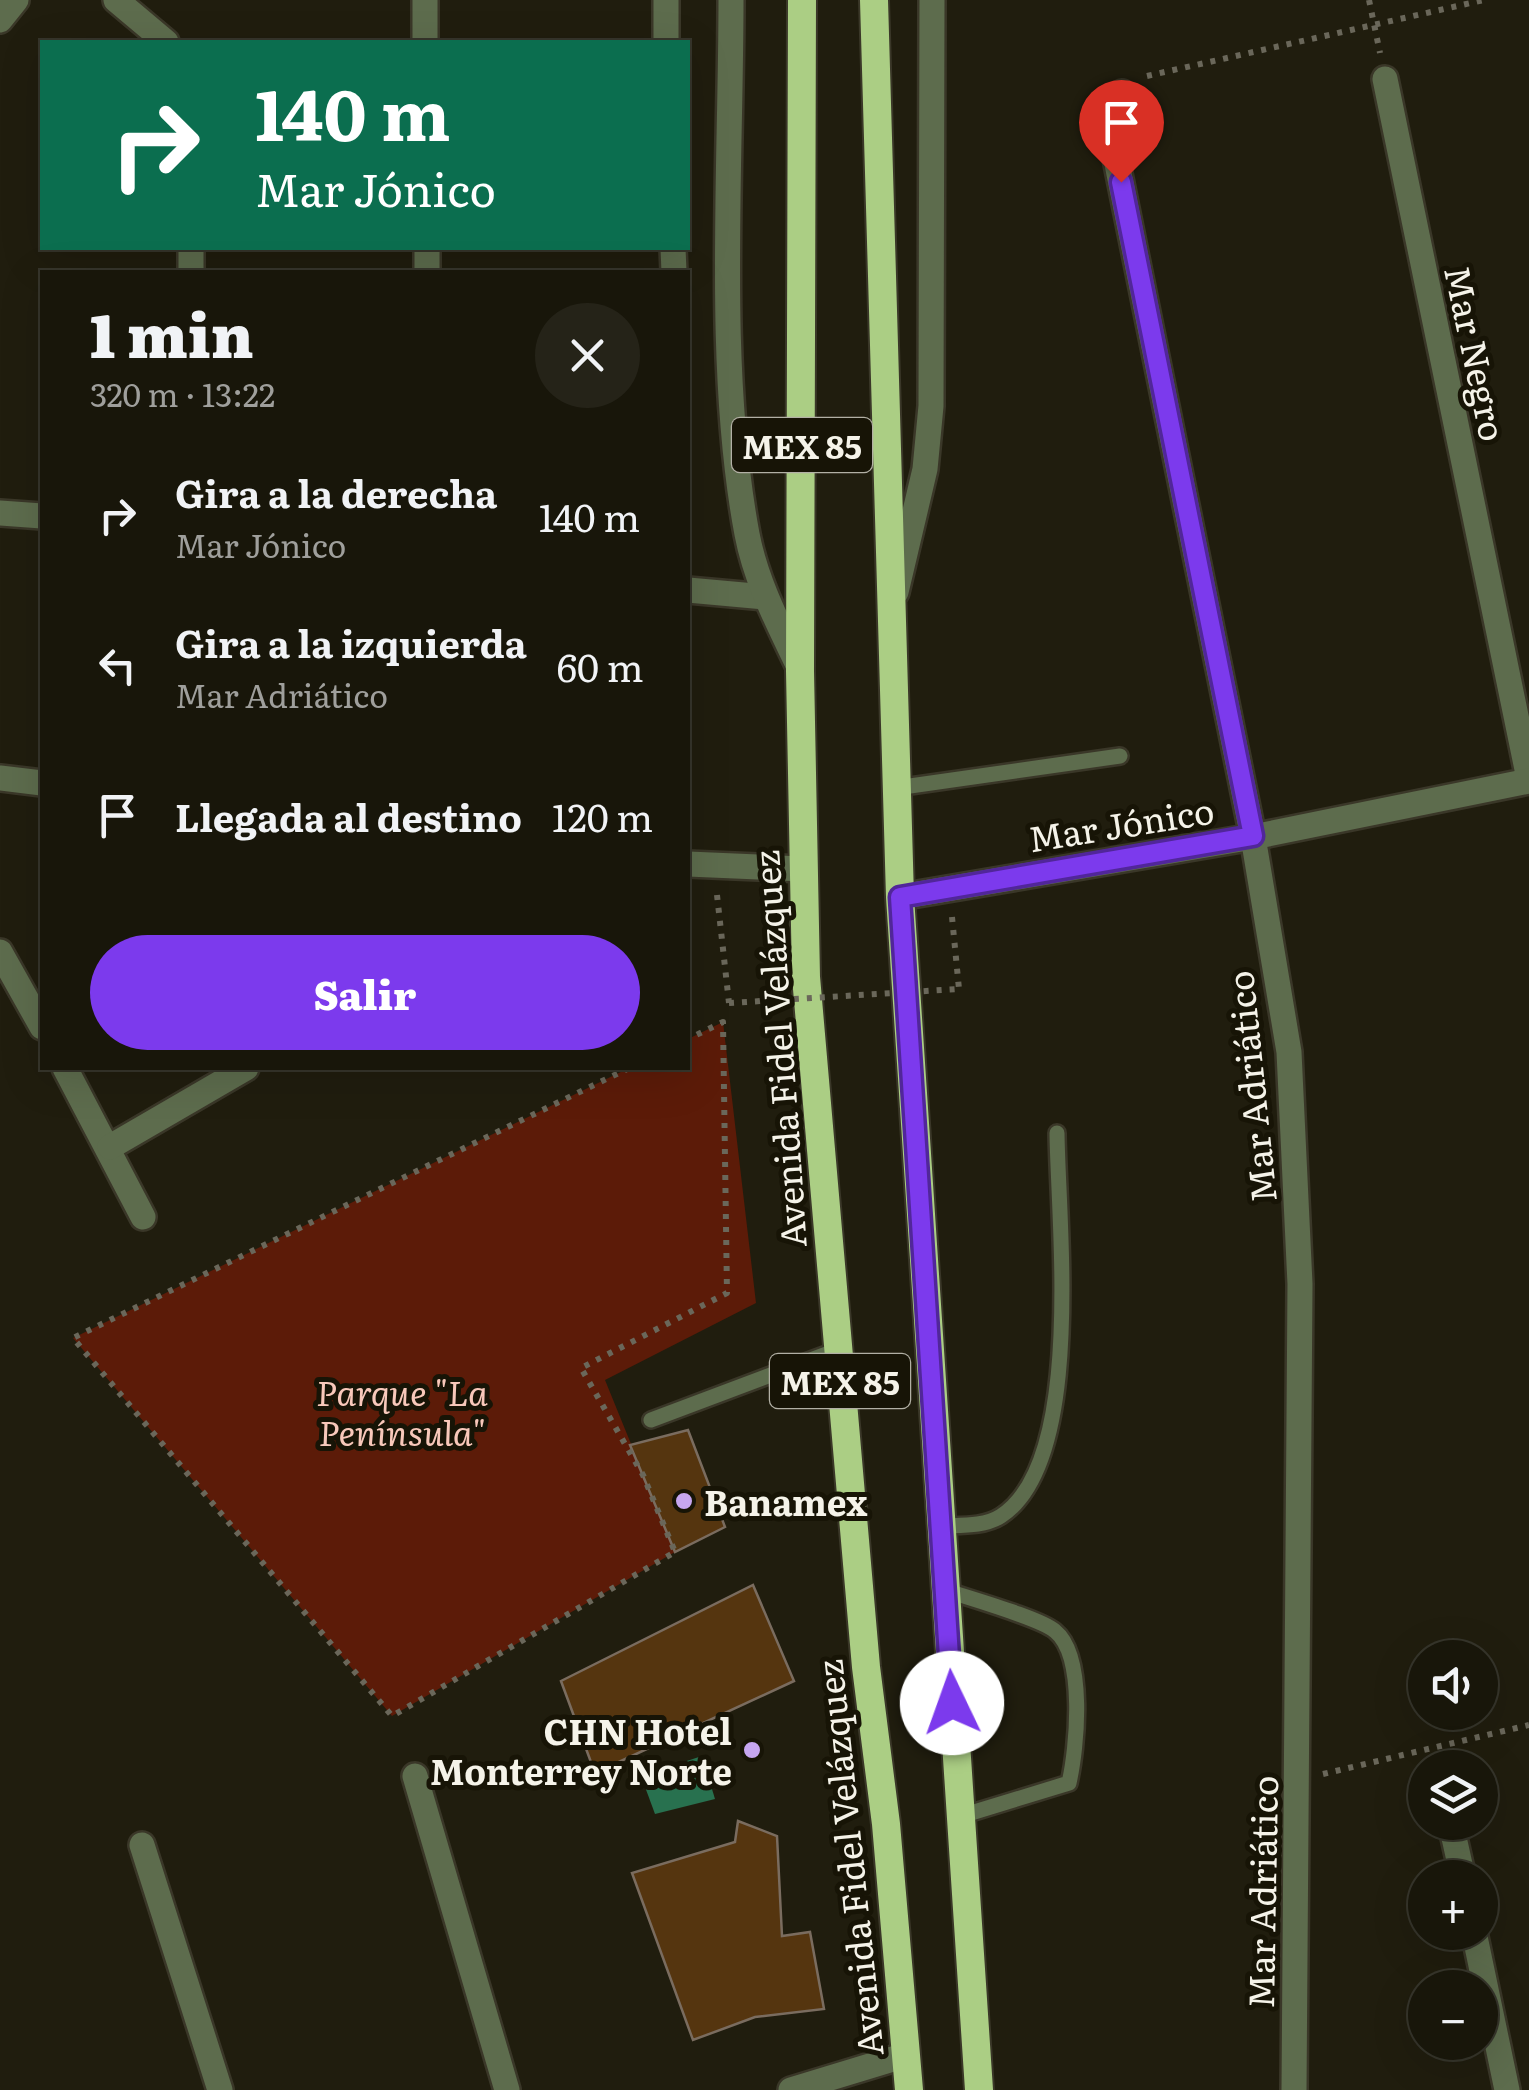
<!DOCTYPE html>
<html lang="es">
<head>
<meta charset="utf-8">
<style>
  body { margin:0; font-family:Literata,serif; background:#252318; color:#f1f3f6; height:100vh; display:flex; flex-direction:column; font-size:38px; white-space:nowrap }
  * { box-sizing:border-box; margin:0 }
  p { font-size:32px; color:#9f9f9c }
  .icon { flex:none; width:55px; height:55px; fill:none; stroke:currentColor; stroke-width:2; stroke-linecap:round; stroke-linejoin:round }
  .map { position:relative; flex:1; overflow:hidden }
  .details { position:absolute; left:40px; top:270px; width:650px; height:800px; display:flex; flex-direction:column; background:#18160a; border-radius:0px; box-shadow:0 10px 40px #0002,0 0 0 2px #36352b }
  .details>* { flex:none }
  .hud { position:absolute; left:40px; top:40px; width:650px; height:210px; border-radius:0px; box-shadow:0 10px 40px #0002,0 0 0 2px #36352b; background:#0b6e4f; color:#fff; overflow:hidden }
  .tools { position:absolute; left:1408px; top:1640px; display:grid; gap:20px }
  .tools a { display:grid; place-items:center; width:90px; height:90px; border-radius:50%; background:#18160a; box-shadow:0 10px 40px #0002,0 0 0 2px #36352b; font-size:50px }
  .pin { position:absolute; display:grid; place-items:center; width:85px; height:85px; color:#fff; margin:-102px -42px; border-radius:50% 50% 50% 0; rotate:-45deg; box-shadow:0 0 10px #0007 }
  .pin .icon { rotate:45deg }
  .me { position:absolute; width:110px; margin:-55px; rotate:357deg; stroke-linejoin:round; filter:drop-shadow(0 0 8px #0008) }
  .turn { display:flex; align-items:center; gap:35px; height:210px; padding:0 50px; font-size:45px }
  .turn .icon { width:130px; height:130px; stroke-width:2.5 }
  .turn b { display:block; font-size:70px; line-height:85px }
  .round { display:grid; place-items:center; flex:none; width:105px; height:105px; border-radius:52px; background:#252318 }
  .headline { display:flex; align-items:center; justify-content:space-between; height:170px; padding:0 50px }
  h1 { font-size:60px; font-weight:800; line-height:75px }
  .primary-button { display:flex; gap:20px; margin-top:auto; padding:20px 50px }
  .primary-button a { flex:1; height:115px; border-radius:60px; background:#7c3aed; color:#fff; font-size:40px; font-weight:800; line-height:115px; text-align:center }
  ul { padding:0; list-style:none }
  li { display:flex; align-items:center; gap:30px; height:150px; padding:0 50px }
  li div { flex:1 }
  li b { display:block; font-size:38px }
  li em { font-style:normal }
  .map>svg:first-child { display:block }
  .green { fill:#5c1b08 }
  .water { fill:#28714f }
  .building { fill:#55350f; stroke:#7a6c5f; stroke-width:2.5 }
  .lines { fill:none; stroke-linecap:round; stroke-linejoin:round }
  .service-casing { stroke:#3a3728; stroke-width:20 }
  .minor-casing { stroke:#3a3728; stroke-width:30 }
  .tertiary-casing { stroke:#3a3728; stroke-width:30 }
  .trunk-casing { stroke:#3a3728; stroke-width:32 }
  .path { stroke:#6a675a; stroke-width:6; stroke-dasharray:5 8; stroke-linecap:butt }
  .service { stroke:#5d6c4d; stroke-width:15 }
  .minor { stroke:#5d6c4d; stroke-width:25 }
  .tertiary { stroke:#5d6c4d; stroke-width:25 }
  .trunk { stroke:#abce84; stroke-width:28 }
  .path-bridge { stroke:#6a675a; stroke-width:6; stroke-dasharray:5 8; stroke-linecap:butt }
  .route-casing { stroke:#51269a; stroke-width:25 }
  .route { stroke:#7c3aed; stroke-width:18 }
  .poi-dot { fill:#c6a6f0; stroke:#171406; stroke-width:4 }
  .labels { text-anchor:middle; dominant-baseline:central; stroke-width:10; stroke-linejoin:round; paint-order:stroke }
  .shield { fill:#171406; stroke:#b2b0a5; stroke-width:2.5 }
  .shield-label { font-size:32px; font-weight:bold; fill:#f5f3e9 }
  .street-label { font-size:35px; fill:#f5f3e9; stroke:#171406 }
  .park-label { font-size:35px; font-style:italic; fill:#f8c8ba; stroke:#171406 }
  .poi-label { font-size:35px; font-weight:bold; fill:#f5f3e9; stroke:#171406; text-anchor:start }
</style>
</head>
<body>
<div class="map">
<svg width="1529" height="2090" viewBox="0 0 1529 2090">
  <rect width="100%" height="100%" fill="#201d0e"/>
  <polygon class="green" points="723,1022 756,1303 605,1380 675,1552 392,1716 73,1338 629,1068 688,1068 688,1039"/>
  <polygon class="water" points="702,1756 715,1799 655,1814 641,1776"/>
  <g class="building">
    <polygon points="688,1430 725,1527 675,1552 630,1445"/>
    <polygon points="753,1585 794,1681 595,1773 561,1681"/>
    <polygon points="738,1821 777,1836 782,1936 810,1932 824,2009 755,2017 693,2040 632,1873 735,1842"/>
  </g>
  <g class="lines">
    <g class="service-casing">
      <g id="service">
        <polyline points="896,788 1120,756"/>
        <polyline points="651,1420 837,1350"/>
        <path d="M941,1526C960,1525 984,1527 1001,1516C1085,1461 1058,1224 1057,1133"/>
        <path d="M945,1590C968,1598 1040,1618 1055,1631C1086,1656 1077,1748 1069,1783L958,1817"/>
      </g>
    </g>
    <g class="minor-casing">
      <g id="minor">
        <polyline points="116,0 166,42"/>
        <polyline points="425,0 425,42"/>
        <polyline points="666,0 666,42"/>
        <polyline points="1385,79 1529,779"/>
        <polyline points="1122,93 1113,144 1253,837 1289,1052 1300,1284 1294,2090"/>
        <polyline points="191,248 191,272"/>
        <polyline points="427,248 427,272"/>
        <polyline points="673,248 674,272"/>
        <polyline points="0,513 42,516"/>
        <polyline points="688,590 765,597"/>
        <polyline points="0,778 42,783"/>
        <polyline points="688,864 803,869"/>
        <polyline points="900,897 1253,837 1529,781"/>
        <polyline points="0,952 42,1027"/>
        <polyline points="65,1068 143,1217"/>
        <polyline points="110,1147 246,1068"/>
        <polyline points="415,1776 507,2090"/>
        <polyline points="1451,1824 1463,1878"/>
        <polyline points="142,1845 220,2090"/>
        <polyline points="1474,1932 1507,2090"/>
        <polyline points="791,2090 906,2055"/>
      </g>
    </g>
    <g class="tertiary-casing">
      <g id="tertiary">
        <path d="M731,0C731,169 716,369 747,534C756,582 779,625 800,669"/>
        <polyline points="0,20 16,0"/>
        <polyline points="896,592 925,469 931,406 932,0"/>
      </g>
    </g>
    <g class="trunk-casing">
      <g id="trunk">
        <polyline points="802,0 800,671 806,977 866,1667 886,1824 909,2090"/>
        <polyline points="874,0 900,897 979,2090"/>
      </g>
    </g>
    <g class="path">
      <polyline points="1369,0 1380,53"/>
      <polyline points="1147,76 1484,0"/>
      <polyline points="717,895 729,1003"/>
      <polyline points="952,917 959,989"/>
      <polyline points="629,1068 73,1338 392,1716 675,1552 643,1475 581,1368 727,1293 723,1022 688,1039"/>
      <polyline points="1323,1774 1529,1725"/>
    </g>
    <use href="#service" class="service"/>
    <use href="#minor" class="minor"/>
    <use href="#tertiary" class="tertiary"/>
    <use href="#trunk" class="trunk"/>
    <polyline class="path-bridge" points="729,1003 959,989"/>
  </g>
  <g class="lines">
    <g class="route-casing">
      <polyline id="route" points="952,1703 900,897 1253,836 1121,182"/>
    </g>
    <use href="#route" class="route"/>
  </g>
  <g class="poi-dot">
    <circle cx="684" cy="1501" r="10"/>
    <circle cx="752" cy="1750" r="10"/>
  </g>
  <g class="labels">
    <g class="shield">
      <rect x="732" y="418" width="140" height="54" rx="8"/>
      <rect x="770" y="1354" width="140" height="54" rx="8"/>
    </g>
    <g class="shield-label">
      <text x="802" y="445">MEX 85</text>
      <text x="840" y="1381">MEX 85</text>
    </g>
    <g class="street-label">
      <text transform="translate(1477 353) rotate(78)">Mar Negro</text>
      <text transform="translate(1121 823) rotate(-9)">Mar Jónico</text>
      <text transform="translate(778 1049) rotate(-94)">Avenida Fidel Velázquez</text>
      <text transform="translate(1250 1087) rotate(-96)">Mar Adriático</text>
      <text transform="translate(848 1858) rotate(-96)">Avenida Fidel Velázquez</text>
      <text transform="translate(1261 1892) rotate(-89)">Mar Adriático</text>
    </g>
    <g class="park-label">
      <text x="402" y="1391">Parque "La<tspan x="402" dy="40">Península"</tspan></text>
    </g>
    <g class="poi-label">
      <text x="704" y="1501">Banamex</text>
      <text x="732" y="1730" text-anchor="end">CHN Hotel<tspan x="732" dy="40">Monterrey Norte</tspan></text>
    </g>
  </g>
</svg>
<div class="tools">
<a><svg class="icon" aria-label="sound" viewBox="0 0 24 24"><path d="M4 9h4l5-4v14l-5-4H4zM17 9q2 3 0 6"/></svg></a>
<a><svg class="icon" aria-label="layers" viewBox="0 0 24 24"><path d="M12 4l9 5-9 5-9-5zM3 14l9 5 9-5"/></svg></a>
<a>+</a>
<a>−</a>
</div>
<div class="pin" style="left:1121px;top:182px;background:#d93025"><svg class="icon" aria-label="arrive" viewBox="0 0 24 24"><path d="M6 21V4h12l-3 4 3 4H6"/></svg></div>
<svg class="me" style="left:952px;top:1703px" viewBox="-20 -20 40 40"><circle r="19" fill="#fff"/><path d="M0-13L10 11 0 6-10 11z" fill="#7c3aed"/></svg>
<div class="hud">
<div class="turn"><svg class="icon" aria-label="right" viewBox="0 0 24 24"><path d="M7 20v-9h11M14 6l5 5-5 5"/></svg><div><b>140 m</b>Mar Jónico</div></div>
</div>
<section class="details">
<div class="headline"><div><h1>1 min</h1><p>320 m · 13:22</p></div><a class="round"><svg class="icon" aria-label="close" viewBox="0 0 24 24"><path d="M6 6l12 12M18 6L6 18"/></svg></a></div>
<ul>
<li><svg class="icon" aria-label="right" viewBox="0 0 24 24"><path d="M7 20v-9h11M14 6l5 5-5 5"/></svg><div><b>Gira a la derecha</b><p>Mar Jónico</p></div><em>140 m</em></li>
<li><svg class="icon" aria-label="left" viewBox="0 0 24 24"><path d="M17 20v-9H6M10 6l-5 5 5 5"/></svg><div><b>Gira a la izquierda</b><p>Mar Adriático</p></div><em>60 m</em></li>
<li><svg class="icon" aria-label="arrive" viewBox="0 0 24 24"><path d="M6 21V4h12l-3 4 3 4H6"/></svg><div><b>Llegada al destino</b></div><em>120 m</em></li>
</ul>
<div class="primary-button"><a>Salir</a></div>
</section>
</div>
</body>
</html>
